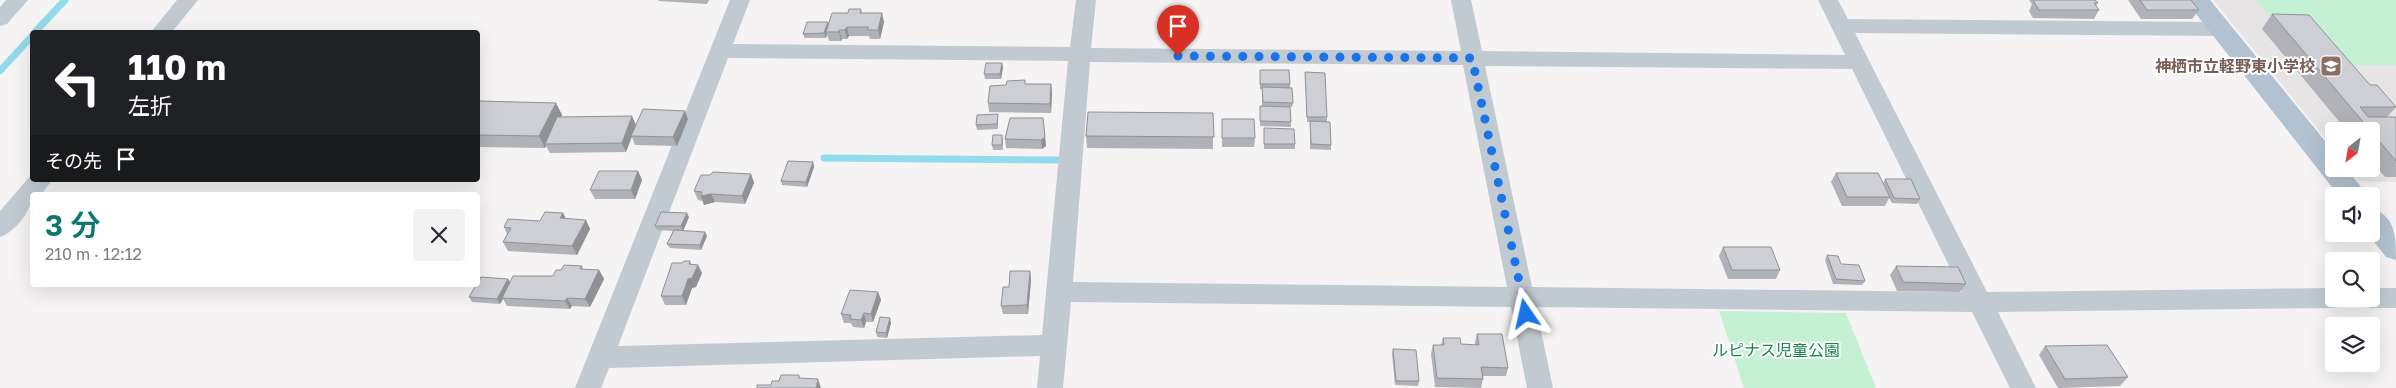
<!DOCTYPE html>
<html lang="ja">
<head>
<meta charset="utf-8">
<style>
  body { margin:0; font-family:"Golos Text","Noto Sans JP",sans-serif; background:#f2f2f3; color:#2b2b33; height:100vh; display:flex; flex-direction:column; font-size:19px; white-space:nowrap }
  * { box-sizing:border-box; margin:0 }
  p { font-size:16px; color:#7c7c81 }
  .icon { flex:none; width:28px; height:28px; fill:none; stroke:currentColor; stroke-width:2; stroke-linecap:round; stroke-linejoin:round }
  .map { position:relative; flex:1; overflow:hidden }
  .details { position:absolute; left:30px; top:192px; width:450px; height:95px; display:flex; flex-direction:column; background:#fff; border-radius:5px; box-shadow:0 5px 20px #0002 }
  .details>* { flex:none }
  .banner { position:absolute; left:30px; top:30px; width:450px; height:152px; border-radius:5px; box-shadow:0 5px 20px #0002; background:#202124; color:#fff; overflow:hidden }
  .needle { width:32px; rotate:211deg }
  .tools { position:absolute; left:2325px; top:122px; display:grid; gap:10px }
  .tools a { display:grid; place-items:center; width:55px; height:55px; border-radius:5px; background:#fff; box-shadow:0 5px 20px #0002; font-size:25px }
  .pin { position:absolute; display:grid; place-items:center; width:42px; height:42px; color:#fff; margin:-51px -21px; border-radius:50% 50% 50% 0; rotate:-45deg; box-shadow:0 0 5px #0007 }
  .pin .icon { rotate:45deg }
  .me { position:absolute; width:55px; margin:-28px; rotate:349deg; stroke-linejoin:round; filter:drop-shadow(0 0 4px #0008) }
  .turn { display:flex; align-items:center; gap:18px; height:105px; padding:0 15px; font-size:22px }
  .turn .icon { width:65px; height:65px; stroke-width:2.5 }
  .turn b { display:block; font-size:35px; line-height:42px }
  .then { display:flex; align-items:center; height:48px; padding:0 15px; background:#0003; gap:10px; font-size:19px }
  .round { display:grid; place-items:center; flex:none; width:52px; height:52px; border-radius:5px; background:#f2f2f3 }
  .summary { display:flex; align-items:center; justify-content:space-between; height:85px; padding:0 15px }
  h1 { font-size:30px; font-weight:600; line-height:38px; color:#0f766e }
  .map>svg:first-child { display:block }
  .education { fill:#e6e4e5 }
  .green { fill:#c4f0d4 }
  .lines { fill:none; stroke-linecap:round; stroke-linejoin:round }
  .stream { stroke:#91dbec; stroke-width:7 }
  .minor { fill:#c1cad1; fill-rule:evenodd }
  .major { fill:#b3c2d0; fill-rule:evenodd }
  .wall { fill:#b0b2b7 }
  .shaded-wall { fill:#909195 }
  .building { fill:#cdcfd5; stroke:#909195 }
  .route { stroke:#1a73e8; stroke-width:9; stroke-dasharray:0 16.2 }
  .labels { text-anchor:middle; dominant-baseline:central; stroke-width:4; stroke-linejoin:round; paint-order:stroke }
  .education-label { font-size:16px; font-weight:bold; fill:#785e54; stroke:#fff; text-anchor:end }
  .park-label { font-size:16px; fill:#19844d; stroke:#fff }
</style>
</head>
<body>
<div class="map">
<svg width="2396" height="388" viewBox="0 0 2396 388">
  <rect width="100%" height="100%" fill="#f5f3f3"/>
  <polygon class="education" points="2213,0 2396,0 2396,182 2360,181 2349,169 2371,169 2371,131 2334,131 2334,149"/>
  <g class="green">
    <polygon points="2256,0 2396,0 2396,65 2342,65 2272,19"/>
    <polygon points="1719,311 1846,313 1876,388 1744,388"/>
  </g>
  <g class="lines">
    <g class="stream">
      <polyline points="35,32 65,0"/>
      <polyline points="0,71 32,36"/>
      <polyline points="824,158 1057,160"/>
    </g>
    <g class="minor">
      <polygon points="6,0 28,0 7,24 0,26 0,7"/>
      <polygon points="177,0 198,0 172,32 151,32"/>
      <path d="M730,0H750L733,44L1070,47L1076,0H1096L1091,48L1461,51L1451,0H1471L1482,51L1845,55L1818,0H1838L1848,19L2220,22L2227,24L2230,29L2227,34L2220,36L1855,33L1987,292L2334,288V299H2346L2343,305L2334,308L1998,312L2036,388H2010L1972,312L1536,307L1553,388H1527L1511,307L1071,302L1063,388H1037L1040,356L609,368L601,388H575ZM728,58L1068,61L1042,335L618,346ZM1090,62L1463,65L1507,287L1073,282ZM1485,66L1852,69L1962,292L1532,287Z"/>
      <path d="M32,174V180H52L41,195H32C32,211 15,232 0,237V211Z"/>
      <polygon points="2371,288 2396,288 2396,308 2371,308 2362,305 2359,299 2371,299"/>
    </g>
    <g class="major">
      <polygon points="2185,0 2210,0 2334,152 2334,169 2347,169 2368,196 2339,196"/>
      <path d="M2371,208C2396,216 2396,237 2396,260L2386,257L2368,234H2371Z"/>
    </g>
  </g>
  <g class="wall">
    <polygon points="658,0 709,0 707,4 659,1"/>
    <polygon points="2029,0 2095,0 2098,3 2096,5 2099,10 2094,19 2033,18 2029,11 2032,4"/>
    <polygon points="2128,0 2191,0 2199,10 2192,19 2141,19"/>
    <polygon points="861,9 862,13 884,22 880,39 870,39 869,36 849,36 847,39 842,39 841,41 829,41 827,34 826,38 805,38 803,34 828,25 848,13"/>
    <polygon points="2272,14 2370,85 2396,107 2387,117 2396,117 2396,177 2385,177 2371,161 2371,131 2347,131 2262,29"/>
    <polygon points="1003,67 1001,79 985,79 984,74"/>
    <polygon points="1305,72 1327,117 1327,122 1331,145 1331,150 1310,149 1310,122 1307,122"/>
    <polygon points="1260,74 1290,84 1290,88 1293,103 1292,107 1290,107 1291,127 1260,126 1260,106 1262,106 1262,89 1260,89"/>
    <polygon points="1025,84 1051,84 1052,93 1051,113 989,112 988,103"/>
    <polygon points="478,101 556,103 562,115 561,117 636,125 688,119 677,146 635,145 632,137 626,152 550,153 546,146 545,148 478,147"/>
    <polygon points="1213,113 1213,149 1087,148 1086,136"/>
    <polygon points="998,114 998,129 977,130 976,125"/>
    <polygon points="1043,118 1046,146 1042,149 1006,148 1005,139"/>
    <polygon points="1222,119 1255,138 1254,147 1222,147"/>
    <polygon points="1264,128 1295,144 1295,149 1264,149"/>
    <polygon points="1002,135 1003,140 1003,150 993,150 992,145"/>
    <polygon points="813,162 814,167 807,187 782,185 781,181"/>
    <polygon points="638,171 642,180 635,199 595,199 590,190"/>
    <polygon points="1836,173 1883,183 1885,179 1920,199 1917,204 1892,203 1889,198 1885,206 1842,206 1831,182"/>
    <polygon points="751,174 754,183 745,204 715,202 704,205 703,201 698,200 694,191 710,175"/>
    <polygon points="689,217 683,231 707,236 701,250 670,248 667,244 673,231 657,230 655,226"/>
    <polygon points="566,219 586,220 590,229 577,255 508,251 503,242 507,234 504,227 540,221"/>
    <polygon points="1723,247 1780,270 1776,279 1728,279 1719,256"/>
    <polygon points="1827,255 1865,281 1862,285 1833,284 1825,260"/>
    <polygon points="690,261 691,264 698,265 702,273 696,287 692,288 686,305 665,305 661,296"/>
    <polygon points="582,266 583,269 599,270 604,279 590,307 572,306 570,309 507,306 503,299 500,304 472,302 469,297 508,279 510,282 553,276 561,270"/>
    <polygon points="1896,266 1966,284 1960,292 1897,291 1890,275"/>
    <polygon points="1030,271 1031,280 1028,314 1003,314 1001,306 1009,287"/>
    <polygon points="878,292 881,300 873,322 866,322 864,328 853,327 851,323 844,323 841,314"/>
    <polygon points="891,323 887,338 877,337 876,332"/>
    <polygon points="1477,334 1508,368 1506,376 1482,376 1483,379 1481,388 1435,387 1431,354 1433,345 1441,345 1443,338 1461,344 1475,345 1475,342"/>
    <polygon points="2045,346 2128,377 2120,386 2058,388 2039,355"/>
    <polygon points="1393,349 1419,381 1418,386 1395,385 1392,354"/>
  </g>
  <g class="shaded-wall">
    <polygon points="882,13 884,22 880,39 878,30"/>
    <polygon points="828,22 829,27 826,32 827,34 826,38 824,33"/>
    <polygon points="847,27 849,36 847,39 845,30"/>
    <polygon points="839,30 842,39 841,41 839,32"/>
    <polygon points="1002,63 1003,67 1001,79 1000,74"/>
    <polygon points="1051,84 1052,93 1051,113 1050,104"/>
    <polygon points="556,103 562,115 548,144 545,144 546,146 545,148 539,136"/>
    <polygon points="685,111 688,119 677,146 673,137"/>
    <polygon points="632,116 636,125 626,152 622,143"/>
    <polygon points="1043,118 1046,146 1042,149 1041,140"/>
    <polygon points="813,162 814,167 807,187 806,182"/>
    <polygon points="638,171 642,180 635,199 631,190"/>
    <polygon points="751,174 754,183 745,204 742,196"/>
    <polygon points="711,194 715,202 704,205 701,196"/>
    <polygon points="563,213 568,222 560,218"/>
    <polygon points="687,213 689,217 683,231 681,226"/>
    <polygon points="586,220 590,229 577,255 572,246"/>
    <polygon points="705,232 707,236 701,250 700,245"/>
    <polygon points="698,265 702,273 696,287 692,288 686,305 682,296 688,279"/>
    <polygon points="599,270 604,279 590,307 585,299"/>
    <polygon points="1030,271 1031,280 1028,314 1027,305"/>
    <polygon points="508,279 511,284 502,298 503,299 500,304 497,299"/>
    <polygon points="878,292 881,300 873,322 871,314"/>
    <polygon points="567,298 572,306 570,309 565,301"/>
    <polygon points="864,313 866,322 864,328 861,320"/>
    <polygon points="890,318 891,323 887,338 886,333"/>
    <polygon points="818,379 821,388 816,388"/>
  </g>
  <g class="building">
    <polygon points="2034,0 2095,0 2098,3 2094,3 2099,10 2039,10 2034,2"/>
    <polygon points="2140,0 2191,0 2199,10 2147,10"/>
    <polygon points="849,9 861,9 860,13 882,13 878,30 868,30 868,27 847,27 845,30 839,30 839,32 826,32 832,13 848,13"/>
    <polygon points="2272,14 2309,15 2370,85 2377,85 2396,107 2360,107 2368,117 2396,117 2396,161"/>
    <polygon points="807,22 828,22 824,33 803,34"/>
    <polygon points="986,63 1002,63 1000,74 984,74"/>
    <polygon points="1260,70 1289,70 1290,84 1260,84"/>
    <polygon points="1305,72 1325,73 1327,117 1307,117"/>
    <polygon points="1025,80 1025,84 1051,84 1050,104 988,103 990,86 1006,85 1007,81"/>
    <polygon points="1262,87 1292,88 1293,103 1263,102"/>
    <polygon points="478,101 556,103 539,136 478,135"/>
    <polygon points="1260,106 1290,107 1291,122 1260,121"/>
    <polygon points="643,109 685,111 673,137 631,136"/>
    <polygon points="1088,112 1213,113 1214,137 1086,136"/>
    <polygon points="998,114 997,124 976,125 977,115"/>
    <polygon points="632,116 622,143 545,144 557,117"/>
    <polygon points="1010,118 1043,118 1045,137 1041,140 1005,139"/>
    <polygon points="1222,119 1254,119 1255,138 1222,138"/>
    <polygon points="1310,121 1330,122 1331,145 1311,144"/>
    <polygon points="1264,128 1294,129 1295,144 1264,144"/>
    <polygon points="993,135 1002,135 1002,145 992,145"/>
    <polygon points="788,161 813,162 806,182 781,181"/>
    <polygon points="599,171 638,171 631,190 590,190"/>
    <polygon points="713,172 751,174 742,196 711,194 701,196 702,192 694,191 701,175 710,175"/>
    <polygon points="1836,173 1878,173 1890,197 1847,197"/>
    <polygon points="1885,179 1911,179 1920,199 1894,198"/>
    <polygon points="545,212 563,213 560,218 586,220 572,246 503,242 511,228 504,227 508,219 540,221"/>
    <polygon points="661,212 687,213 681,226 655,226"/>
    <polygon points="674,230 705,232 700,245 667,244"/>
    <polygon points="1723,247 1771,247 1780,270 1732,270"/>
    <polygon points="1827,255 1838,256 1841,264 1859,265 1865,281 1836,279"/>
    <polygon points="684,261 690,261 689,264 698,265 692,278 688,279 682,296 661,296 672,263 682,263"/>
    <polygon points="564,265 582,266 580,269 599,270 585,299 567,298 565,301 502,298 513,276 553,276 556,270 561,270"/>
    <polygon points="1896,266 1958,267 1966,284 1903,282"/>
    <polygon points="1010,271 1030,271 1027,305 1001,306 1003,287 1009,287"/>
    <polygon points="481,277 508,279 497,299 469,297 476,285 478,285 478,283"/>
    <polygon points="850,290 878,292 871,314 864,313 861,320 850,319 851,315 841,314"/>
    <polygon points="880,317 890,318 886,333 876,332"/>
    <polygon points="1477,334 1502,334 1508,368 1481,367 1483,379 1437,378 1433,345 1444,345 1443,338 1460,338 1461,344 1479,345"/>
    <polygon points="2107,345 2128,377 2065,379 2045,346"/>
    <polygon points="1393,349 1416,350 1419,381 1396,381"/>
    <polygon points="781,375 799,375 799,378 818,379 816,388 757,388 757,385 771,385 772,381 779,381"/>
  </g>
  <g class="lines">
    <polyline class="route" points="1178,56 1472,58 1526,314"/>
  </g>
  <defs>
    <g id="school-square" transform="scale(1.125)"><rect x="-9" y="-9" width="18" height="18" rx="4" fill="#8d6e63" stroke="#fff"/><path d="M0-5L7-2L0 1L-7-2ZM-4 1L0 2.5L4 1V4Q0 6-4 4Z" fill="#fff"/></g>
  </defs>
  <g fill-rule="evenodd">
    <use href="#school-square" x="2331" y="66"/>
  </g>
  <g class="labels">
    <g class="education-label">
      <text x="2315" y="66">神栖市立軽野東小学校</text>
    </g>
    <g class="park-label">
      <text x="1776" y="350">ルピナス児童公園</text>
    </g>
  </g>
</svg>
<div class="tools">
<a><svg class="needle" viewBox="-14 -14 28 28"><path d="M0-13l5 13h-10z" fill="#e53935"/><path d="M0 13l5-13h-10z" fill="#7c7c81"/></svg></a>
<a><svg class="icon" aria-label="sound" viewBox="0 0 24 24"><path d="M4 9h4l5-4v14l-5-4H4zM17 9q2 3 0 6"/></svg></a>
<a><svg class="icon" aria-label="search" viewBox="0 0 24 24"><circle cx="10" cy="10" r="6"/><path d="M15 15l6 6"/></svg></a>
<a><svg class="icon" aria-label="layers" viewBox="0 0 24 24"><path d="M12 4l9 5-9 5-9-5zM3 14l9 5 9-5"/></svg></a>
</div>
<div class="pin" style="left:1178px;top:56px;background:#d93025"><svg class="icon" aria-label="arrive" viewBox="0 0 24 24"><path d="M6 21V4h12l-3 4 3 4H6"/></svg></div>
<svg class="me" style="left:1526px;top:314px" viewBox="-20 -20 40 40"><path d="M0-17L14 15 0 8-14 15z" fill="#1a73e8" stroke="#fff" stroke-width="4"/></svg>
<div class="banner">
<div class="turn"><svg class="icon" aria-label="left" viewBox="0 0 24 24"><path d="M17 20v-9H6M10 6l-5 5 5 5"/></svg><div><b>110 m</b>左折</div></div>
<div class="then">その先<svg class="icon" aria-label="arrive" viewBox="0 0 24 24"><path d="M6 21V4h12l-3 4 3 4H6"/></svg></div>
</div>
<section class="details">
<div class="summary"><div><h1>3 分</h1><p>210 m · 12:12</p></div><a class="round"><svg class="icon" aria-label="close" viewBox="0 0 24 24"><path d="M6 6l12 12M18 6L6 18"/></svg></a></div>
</section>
</div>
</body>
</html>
